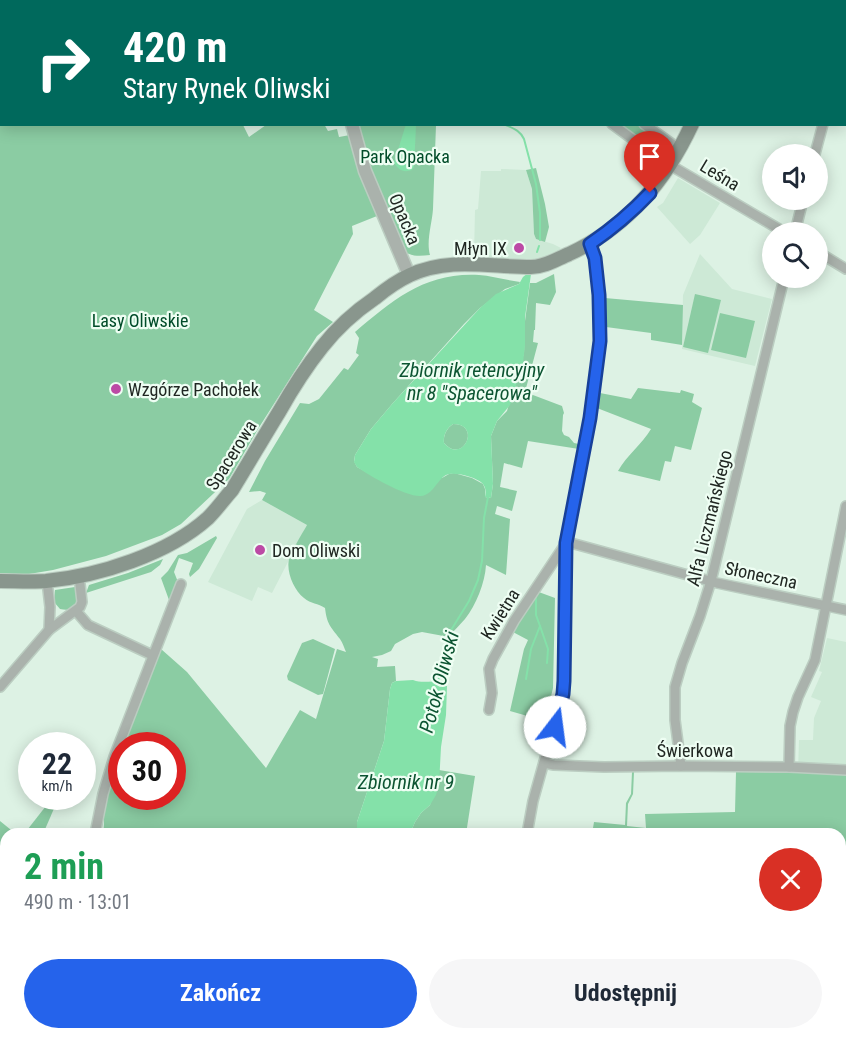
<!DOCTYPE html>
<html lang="pl">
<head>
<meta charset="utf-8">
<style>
  body { margin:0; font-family:"Roboto Condensed",sans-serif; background:#f6f6f7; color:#1f2937; height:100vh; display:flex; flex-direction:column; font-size:22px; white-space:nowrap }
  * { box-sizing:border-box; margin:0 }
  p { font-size:20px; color:#747a83 }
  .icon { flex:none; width:33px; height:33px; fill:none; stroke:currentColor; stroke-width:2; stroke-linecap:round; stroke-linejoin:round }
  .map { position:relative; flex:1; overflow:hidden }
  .drawer { position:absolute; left:0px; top:828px; width:846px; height:212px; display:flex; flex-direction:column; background:#fff; border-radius:18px 18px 0 0; box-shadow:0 3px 15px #0003 }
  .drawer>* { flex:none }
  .guide { position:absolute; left:0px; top:0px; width:846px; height:126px; box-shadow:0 3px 15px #0003; background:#00695c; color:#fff; overflow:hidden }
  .fabs { position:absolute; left:762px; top:144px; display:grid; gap:12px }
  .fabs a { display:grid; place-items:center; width:66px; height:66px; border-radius:50%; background:#fff; box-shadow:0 3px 15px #0003; font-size:30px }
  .speed { position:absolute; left:18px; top:732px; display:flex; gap:12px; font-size:30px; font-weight:700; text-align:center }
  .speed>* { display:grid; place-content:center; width:78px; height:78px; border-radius:50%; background:#fff; box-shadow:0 3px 15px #0003; line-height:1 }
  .speed small { font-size:15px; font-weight:400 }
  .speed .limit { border:9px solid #d22; background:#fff; color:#111 }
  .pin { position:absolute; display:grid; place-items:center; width:51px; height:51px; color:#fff; margin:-62px -26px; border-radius:50% 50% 50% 0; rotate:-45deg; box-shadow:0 0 6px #0007 }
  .pin .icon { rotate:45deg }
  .me { position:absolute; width:66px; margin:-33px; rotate:15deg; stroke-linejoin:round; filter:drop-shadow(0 0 4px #0008) }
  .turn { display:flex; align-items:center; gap:21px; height:126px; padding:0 24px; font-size:27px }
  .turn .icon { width:78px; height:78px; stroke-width:2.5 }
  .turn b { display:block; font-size:42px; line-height:51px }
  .round { display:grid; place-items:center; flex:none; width:63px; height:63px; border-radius:32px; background:#f6f6f7 }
  .headline { display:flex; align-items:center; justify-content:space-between; height:102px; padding:0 24px }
  h1 { font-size:36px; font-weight:700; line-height:45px; color:#1e9e55 }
  .action { display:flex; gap:12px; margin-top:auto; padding:12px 24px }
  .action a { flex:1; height:69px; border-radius:36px; background:#2563eb; color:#fff; font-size:24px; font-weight:700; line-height:69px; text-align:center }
  .action a+a { background:#f6f6f7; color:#1f2937 }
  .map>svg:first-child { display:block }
  .built { fill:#cde9d6 }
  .green { fill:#8bcca3 }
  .water { fill:#84e1a9; fill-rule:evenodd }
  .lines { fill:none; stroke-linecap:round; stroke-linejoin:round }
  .stream { stroke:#84e1a9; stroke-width:2 }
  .minor-casing { stroke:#bbcdc1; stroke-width:12 }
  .tertiary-casing { stroke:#bbcdc1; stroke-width:15 }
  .secondary-casing { stroke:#bbcdc1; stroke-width:16 }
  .minor { stroke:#aab2ac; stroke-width:9 }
  .tertiary { stroke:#aab2ac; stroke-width:12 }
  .secondary { stroke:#89968d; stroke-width:14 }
  .route-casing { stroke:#184099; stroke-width:15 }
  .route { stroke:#2563eb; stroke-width:10 }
  .poi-dot { fill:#bc4aa5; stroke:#eefef3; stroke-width:2 }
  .labels { text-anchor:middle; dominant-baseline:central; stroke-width:4.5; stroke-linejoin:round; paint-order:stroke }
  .park-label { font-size:18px; fill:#004c29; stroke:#eefef3 }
  .street-label { font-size:18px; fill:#202722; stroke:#eefef3 }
  .poi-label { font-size:18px; fill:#202722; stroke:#eefef3; text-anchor:start }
  .water-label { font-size:20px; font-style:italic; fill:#0b5431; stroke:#eefef3 }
</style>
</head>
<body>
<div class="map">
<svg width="846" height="1039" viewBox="0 0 846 1039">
  <rect width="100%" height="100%" fill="#ddf2e4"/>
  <g class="built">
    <polygon points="501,169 526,170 532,189 534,234 536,239 553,244 561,248 555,254 533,260 474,256 475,210 478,209 481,171 501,171"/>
    <polygon points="678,178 720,203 700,235 690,244 657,207 663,203"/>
    <polygon points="700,254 732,289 772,299 755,366 682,349 683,295"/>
    <polygon points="262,500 307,525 272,593 258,587 252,601 208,582 247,509"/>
    <polygon points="827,638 846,642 846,773 798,772 799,740 813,740 814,718 821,701 811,697 822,672 819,671"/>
  </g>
  <g class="green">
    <polygon points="0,121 1,121 2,124 243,125 249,137 266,125 324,124 328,131 337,129 339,137 350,135 361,176 377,216 352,226 353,234 314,310 333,322 317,336 258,429 229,479 181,524 162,535 106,556 53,570 23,575 0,573"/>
    <path d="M357,125H436C435,153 434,181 433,209C432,224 426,241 430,255C421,256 413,257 405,252L377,186Z"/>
    <polygon points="618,125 638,125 662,141 655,152"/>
    <polygon points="536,168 545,204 549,227 545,242 536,239 534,234 532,189 526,170"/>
    <path d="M554,274L556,292L550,305L536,303L535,330H534L533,342L538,343L525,392L562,406L564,413L563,415L562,431L564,435L569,437L574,443L579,444V449L528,441L522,468L504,463L500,487L517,491L512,511L497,506L495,514L510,519L506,575L486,565C485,583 476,605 465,619C460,625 454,630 449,637L422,632L413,634L395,644L391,651L382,655L372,657L378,659L377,667L395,666L396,681L392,683L390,689L384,741L357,822V834H103C104,827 104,822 104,815C105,795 115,770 121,751L122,796H172V746L124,745L161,649L187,672L266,768L300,710L316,719L337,649L346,652C344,648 343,643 340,639C330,626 327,624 325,608C318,603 311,604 304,598C294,590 286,572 289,559C292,550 302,534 307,525L262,500L266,493L260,491L249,492L265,461L300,403L309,404L319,399L344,368L348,370L359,355L356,353L359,338L355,332C393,300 425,272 479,275C492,276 506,280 520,282L519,284L505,289L480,308L464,324L393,403L371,429L355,455L354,461L357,467L381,480L442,478L449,474L454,473L472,478L483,484L485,489V497L491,498L493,484L491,436L497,421L507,411L524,353L525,321L530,283H536Z"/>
    <polygon points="695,294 721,300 708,353 683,347"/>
    <polygon points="605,298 683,305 682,345 651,340 651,333 606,327"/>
    <polygon points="720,313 755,321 746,358 711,350"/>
    <path d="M638,388L680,393L681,390L694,394L692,402L702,408L691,450L675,446L671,462L665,461L660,481L618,471C627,455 642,444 651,429L597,408L600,393L631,399Z"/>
    <path d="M453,424C482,424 463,465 444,443C443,435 447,428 453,424Z"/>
    <polygon points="216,536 217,538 199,569 190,577 189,574 193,563 179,558 174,572 178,582 171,601 169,600 161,578 168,571 178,555 187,553"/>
    <polygon points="163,559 160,565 151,572 86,593 89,585 128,573"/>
    <path d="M75,587C79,601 77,613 60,609L54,602L55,590Z"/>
    <polygon points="536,591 555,598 553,688 545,721 510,711 524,649 528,640 511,631"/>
    <polygon points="313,639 335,649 323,694 318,695 288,680 287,676 302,643"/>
    <polygon points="439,770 475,776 466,834 410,834 415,822 421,813 430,805 439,777"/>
    <polygon points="632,772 634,772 633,794 628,804 627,826 646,828 645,814 735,812 736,772 846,773 846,1039 717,1039 712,1034 840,1034 840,834 592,834 594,822 625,825 626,803 631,794"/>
    <polygon points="53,797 59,797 43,834 24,834"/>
    <polygon points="0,821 16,834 6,834 6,908 0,906"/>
    <polygon points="427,1034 699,1034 704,1039 427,1039"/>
  </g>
  <g class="water">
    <path d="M406,124L415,125L416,126L414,167L412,170C403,173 399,170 394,163Z"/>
    <path d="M528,273L531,274L525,317V345L523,363L510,405L497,421L491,436L493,484L491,498L485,497C486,492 486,487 482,483C476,477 454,471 446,475C437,480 433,495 421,496C406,497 370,476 357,467L354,462L355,455L371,429L393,403L480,308L496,294L519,284L523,277ZM453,424C482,424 463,465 444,443C443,435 447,428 453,424Z"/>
    <path d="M413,680C427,685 434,677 447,686L446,715L441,747L439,785L436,795L430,805L421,813L415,822L410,834H357V822L384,741L390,689L392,683L396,681Z"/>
  </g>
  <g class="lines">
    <g class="stream">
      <path d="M504,124C512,128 520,130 524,139L536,184L540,213V240"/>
      <polyline points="537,252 539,246"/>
      <polyline points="540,626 548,649 547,663"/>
      <polyline points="526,679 531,649 540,626 536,615 536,595"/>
      <polyline points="438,682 448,635 469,601 478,580 482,561 484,518 488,497"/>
      <polyline points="310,1039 311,1034"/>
    </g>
    <g class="minor-casing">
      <g id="minor">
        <polyline points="75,0 77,2"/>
        <polyline points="425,0 428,2"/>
        <polyline points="651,0 663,2"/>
        <polyline points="108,2 110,0"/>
        <polyline points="401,2 410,0"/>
        <polyline points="630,2 632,0"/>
        <polyline points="844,23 846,17"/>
        <polyline points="0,80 2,79"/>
        <polyline points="612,124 658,158 784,232"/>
        <polyline points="644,124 679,149"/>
        <polyline points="815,154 823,124"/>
        <polyline points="795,232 803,200"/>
        <polyline points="818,252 846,269"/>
        <polyline points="47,581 50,607 49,630"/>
        <polyline points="76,611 88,625 152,655"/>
        <polyline points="0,687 49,630 80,607 82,602 79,576"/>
        <polyline points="489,710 492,693 489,669 493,659 514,621 566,543 571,543 717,583 846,610"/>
        <polyline points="544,763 554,765 604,767 681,766 789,767 846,770"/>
        <polyline points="681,766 675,720 675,687 682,663 700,616 711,581 784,278"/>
        <polyline points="789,767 790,726 793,712 798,697 815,660 846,506"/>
        <polyline points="95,834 103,794 114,757 181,584"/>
        <polyline points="527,834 533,801 563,694 565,664 566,543 590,419 600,341 599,295 595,258 590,244"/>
        <polyline points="60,1039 61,1034"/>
        <polyline points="379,1039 382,1034"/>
        <polyline points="421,1039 421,1034"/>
      </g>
    </g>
    <g class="tertiary-casing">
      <g id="tertiary">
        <polyline points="299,0 300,2"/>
        <polyline points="844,34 846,35"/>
        <polyline points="352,124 365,171 409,275"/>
      </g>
    </g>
    <g class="secondary-casing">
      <g id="secondary">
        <polyline points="713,2 714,0"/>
        <path d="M0,581C15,581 31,582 46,581C99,576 168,554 208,518C217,509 224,499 232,490C248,464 263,438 279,412C292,389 306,367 322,347C336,329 356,311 375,298C386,289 397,281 410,275C449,257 489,267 531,267C545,267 557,259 569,254C626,228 666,180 692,124"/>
      </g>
    </g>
    <use href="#minor" class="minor"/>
    <use href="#tertiary" class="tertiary"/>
    <use href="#secondary" class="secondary"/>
  </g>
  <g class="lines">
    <g class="route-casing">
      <path id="route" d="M555,727L563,694L564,681L566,543L590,418L600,341L599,295L595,258L590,244C612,229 631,213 650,193"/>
    </g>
    <use href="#route" class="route"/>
  </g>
  <g class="poi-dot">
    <circle cx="519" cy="248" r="6"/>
    <circle cx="116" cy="389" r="6"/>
    <circle cx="260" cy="550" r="6"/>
  </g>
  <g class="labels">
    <g class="park-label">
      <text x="405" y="156">Park Opacka</text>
      <text x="140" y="320">Lasy Oliwskie</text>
    </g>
    <g class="street-label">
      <text transform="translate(720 175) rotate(31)">Leśna</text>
      <text transform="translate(405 219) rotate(67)">Opacka</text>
      <text transform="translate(231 455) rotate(-58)">Spacerowa</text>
      <text transform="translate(709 518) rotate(-76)">Alfa Liczmańskiego</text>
      <text transform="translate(761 575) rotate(12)">Słoneczna</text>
      <text transform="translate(500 614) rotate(-58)">Kwietna</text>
      <text x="695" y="750">Świerkowa</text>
    </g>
    <g class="poi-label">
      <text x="507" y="248" text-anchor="end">Młyn IX</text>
      <text x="128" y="389">Wzgórze Pachołek</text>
      <text x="272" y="550">Dom Oliwski</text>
    </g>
    <g class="water-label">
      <text x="472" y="370">Zbiornik retencyjny<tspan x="472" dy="23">nr 8 "Spacerowa"</tspan></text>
      <text transform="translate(439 682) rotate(-75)">Potok Oliwski</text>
      <text x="406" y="782">Zbiornik nr 9</text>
    </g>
  </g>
</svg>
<div class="fabs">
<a><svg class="icon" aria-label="sound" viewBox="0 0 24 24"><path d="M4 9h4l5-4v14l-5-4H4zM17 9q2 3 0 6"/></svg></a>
<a><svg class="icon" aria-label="search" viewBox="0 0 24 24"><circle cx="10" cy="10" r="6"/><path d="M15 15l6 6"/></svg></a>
</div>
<div class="speed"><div>22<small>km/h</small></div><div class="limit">30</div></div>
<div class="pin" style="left:650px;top:193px;background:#d93025"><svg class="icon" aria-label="arrive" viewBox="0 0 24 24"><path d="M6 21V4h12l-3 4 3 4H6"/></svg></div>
<svg class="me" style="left:555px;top:727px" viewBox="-20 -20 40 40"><circle r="19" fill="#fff"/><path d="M0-13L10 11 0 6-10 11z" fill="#2563eb"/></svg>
<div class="guide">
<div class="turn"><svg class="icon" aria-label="right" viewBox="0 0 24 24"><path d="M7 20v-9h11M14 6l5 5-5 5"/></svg><div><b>420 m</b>Stary Rynek Oliwski</div></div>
</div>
<section class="drawer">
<div class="headline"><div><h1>2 min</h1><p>490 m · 13:01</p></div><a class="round" style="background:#d93025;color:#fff"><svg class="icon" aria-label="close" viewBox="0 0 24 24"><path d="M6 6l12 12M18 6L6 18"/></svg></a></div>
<div class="action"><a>Zakończ</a><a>Udostępnij</a></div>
</section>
</div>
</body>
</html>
